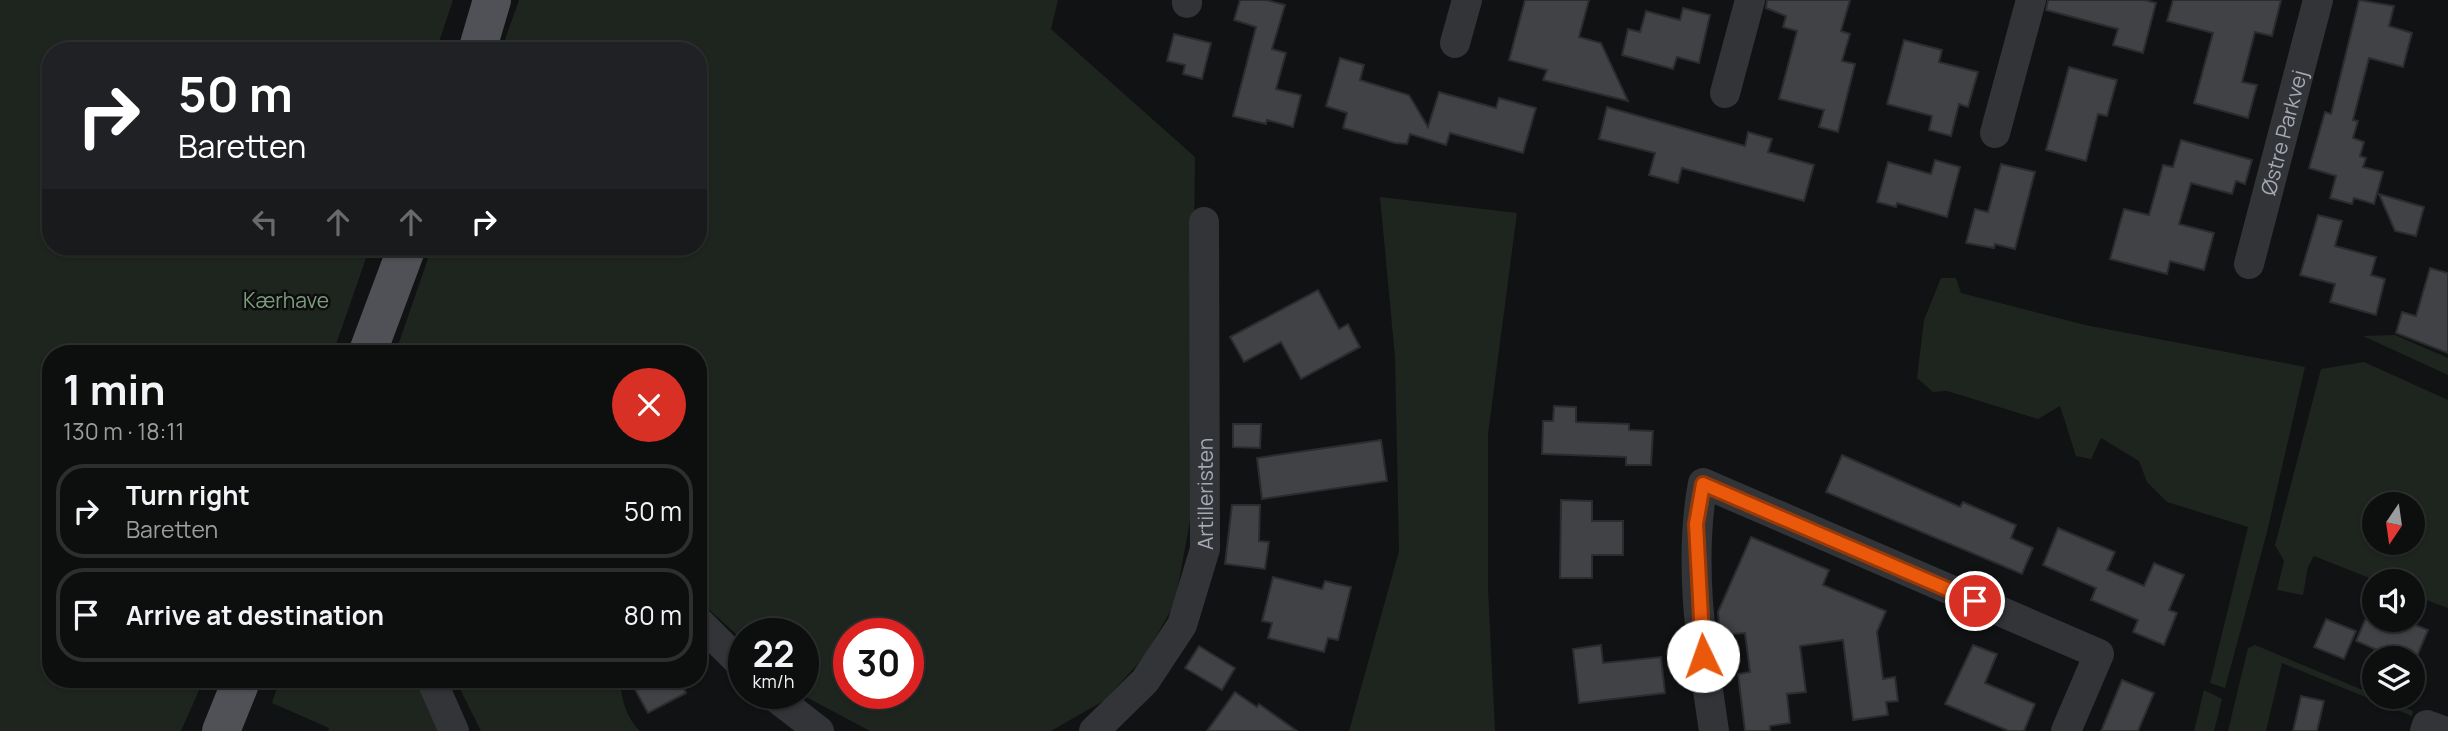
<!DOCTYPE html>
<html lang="en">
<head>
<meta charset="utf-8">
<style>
  body { margin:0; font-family:Manrope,sans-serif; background:#161717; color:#f1f3f6; height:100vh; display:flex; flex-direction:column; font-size:26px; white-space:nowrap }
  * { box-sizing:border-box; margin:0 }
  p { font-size:23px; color:#9a9c9e }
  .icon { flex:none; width:38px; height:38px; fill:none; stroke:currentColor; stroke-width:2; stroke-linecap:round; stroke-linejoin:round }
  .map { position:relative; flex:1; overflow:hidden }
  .sheet { position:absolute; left:42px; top:345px; width:665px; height:343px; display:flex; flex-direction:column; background:#0d0e0e; border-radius:28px; box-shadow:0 2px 5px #0004,0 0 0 2px #2d2e2e }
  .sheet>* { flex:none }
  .banner { position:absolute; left:42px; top:42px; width:665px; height:214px; border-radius:28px; box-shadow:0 2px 5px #0004,0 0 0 2px #2d2e2e; background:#202124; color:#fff; overflow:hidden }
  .needle { width:46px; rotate:193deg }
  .controls { position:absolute; left:2362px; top:492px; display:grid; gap:14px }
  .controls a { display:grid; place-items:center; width:63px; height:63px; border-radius:50%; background:#0d0e0e; box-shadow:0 2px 5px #0004,0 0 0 2px #2d2e2e; font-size:35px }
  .speed { position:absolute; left:728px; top:618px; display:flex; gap:14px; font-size:35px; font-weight:700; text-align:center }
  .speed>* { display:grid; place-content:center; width:91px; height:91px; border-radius:50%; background:#0d0e0e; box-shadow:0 2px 5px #0004,0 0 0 2px #2d2e2e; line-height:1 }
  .speed small { font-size:18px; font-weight:400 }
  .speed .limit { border:10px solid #d22; background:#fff; color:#111 }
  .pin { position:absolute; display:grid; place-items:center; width:60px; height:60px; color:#fff; margin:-30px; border:4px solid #fff; border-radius:50%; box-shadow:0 2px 7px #0007 }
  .me { position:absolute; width:77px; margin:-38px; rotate:357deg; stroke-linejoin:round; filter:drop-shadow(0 0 5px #0008) }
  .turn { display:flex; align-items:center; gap:24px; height:147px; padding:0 21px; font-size:32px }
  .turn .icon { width:91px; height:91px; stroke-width:2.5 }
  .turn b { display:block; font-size:49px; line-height:60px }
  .lanes { display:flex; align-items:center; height:66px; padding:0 21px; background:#0003; justify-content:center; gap:35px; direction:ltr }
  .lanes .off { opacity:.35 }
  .round { display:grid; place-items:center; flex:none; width:74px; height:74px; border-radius:37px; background:#161717 }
  .headline { display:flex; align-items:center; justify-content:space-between; height:119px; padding:0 21px }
  h1 { font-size:42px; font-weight:700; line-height:52px }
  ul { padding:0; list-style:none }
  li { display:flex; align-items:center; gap:21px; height:94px; margin:0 14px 10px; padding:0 7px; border:4px solid #2d2e2e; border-radius:28px }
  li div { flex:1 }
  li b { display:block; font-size:26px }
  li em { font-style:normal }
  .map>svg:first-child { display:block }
  .green { fill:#1e251f; fill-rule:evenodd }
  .building { fill:#414246; stroke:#2c2c2f; stroke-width:2 }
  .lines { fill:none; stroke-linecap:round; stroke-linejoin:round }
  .street { stroke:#333438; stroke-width:30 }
  .primary { stroke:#4f5156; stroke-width:38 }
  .route-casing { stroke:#983908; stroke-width:18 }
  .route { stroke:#ea580c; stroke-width:12 }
  .labels { text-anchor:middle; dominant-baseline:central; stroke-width:5; stroke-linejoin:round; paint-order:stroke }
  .street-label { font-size:21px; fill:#a4a9b3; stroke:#0d0d0e }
  .park-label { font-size:21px; fill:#7c9d7c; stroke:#0d0d0e }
</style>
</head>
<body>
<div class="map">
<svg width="2448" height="731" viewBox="0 0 2448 731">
  <rect width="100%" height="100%" fill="#111213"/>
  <g class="green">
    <polygon points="0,0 453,0 436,51 51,51 51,247 370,247 333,353 51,354 51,679 204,679 181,731 0,731"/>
    <path d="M519,0H1058L1051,29L1195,157L1191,515L1175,603L1145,656L1105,700L1051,731H870L806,697L801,693L803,634H744V641L698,600V354H395L432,247H698V51H501ZM849,634H908V693H849Z"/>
    <polygon points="1380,197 1517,213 1488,434 1488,589 1495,731 1349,731 1399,551 1395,357"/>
    <polygon points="1941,278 1956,278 1961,293 2085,325 2305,367 2267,532 2225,688 2210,683 2248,527 2167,502 2147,482 2139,461 2101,438 2091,459 2076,456 2060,406 2038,419 1947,391 1933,392 1917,378 1924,320"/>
    <polygon points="2395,335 2448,358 2448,375 2363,336"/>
    <path d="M2364,362L2448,400V608L2413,595V581H2377L2314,556L2308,567L2303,595L2277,590L2284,561L2275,545L2321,369ZM2375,504H2413V542H2375Z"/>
    <polygon points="2255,645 2413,711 2412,716 2282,663 2266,731 2228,731 2248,648"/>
    <polygon points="280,679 418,679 439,731 328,731 329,728 272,703"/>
    <path d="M455,679H620C621,698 626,718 640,731H481Z"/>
    <polygon points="2204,690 2222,699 2214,731 2194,731"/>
  </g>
  <g class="building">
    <polygon points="1240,0 1266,0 1285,5 1272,49 1286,53 1276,89 1301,95 1293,127 1267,120 1266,124 1233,116 1256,27 1234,20"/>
    <polygon points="1525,0 1589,0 1579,37 1601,43 1628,101 1543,80 1547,70 1509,60"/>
    <polygon points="1767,0 1850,0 1841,31 1850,34 1842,61 1855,64 1838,132 1819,127 1824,110 1779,99 1797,31 1783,27 1786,16 1766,8"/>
    <polygon points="2048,0 2145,0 2156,3 2143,53 2113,45 2118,29 2046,10"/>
    <polygon points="2173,0 2281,0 2272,36 2255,32 2242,82 2257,85 2248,118 2194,103 2213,33 2167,21"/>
    <polygon points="2359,0 2394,6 2389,26 2412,33 2403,67 2369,58 2353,120 2358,121 2353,138 2364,142 2360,156 2366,158 2363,167 2383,172 2374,204 2354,198 2352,204 2330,198 2336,176 2309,168 2325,112 2331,114"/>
    <polygon points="1683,8 1710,15 1699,63 1677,57 1673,69 1622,55 1628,29 1640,32 1646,11 1680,20"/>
    <polygon points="1174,34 1211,43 1202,79 1183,74 1185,65 1167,61"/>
    <polygon points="1904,40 1942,50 1939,62 1978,72 1968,107 1959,104 1951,136 1929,130 1932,116 1887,104"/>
    <polygon points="1340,58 1364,65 1360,80 1409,95 1428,127 1439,92 1496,108 1499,98 1536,108 1523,153 1450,133 1446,145 1410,134 1407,144 1395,143 1343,128 1347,113 1326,106"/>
    <polygon points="2069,67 2117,80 2107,116 2098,114 2086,161 2046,150"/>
    <polygon points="1607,107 1745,146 1748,132 1772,139 1768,152 1814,165 1804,201 1682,168 1678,183 1649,175 1655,153 1599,139"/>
    <polygon points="2181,140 2252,160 2245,184 2236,181 2232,194 2191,183 2179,224 2214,233 2204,270 2170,261 2167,274 2110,259 2124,209 2149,215 2163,165 2173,167"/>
    <polygon points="1935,160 1960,167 1947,217 1897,203 1896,207 1877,202 1888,162 1931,174"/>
    <polygon points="2001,164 2035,172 2015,249 1995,244 1994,248 1966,243 1975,209 1988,212"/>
    <polygon points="2379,194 2424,207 2416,236 2395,231"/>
    <polygon points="2318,215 2342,221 2335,246 2376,257 2371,275 2385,279 2376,315 2330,302 2335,284 2300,275"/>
    <polygon points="2430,268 2448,273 2448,353 2396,333 2402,312 2416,316"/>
    <polygon points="1318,290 1339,329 1348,324 1360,347 1301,379 1281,342 1244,362 1230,337"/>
    <polygon points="1554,406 1576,407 1576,422 1629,424 1629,430 1653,431 1651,465 1626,465 1626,457 1542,454 1543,421 1553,421"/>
    <polygon points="1233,424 1261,424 1260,448 1233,447"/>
    <polygon points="1381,440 1387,481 1262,499 1257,458"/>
    <polygon points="1842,455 1960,507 1963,502 2016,525 2011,538 2033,548 2022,574 1826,492"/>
    <polygon points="1561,500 1592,501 1592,521 1623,521 1623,555 1592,555 1592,578 1560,578"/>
    <polygon points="1232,505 1260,505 1259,541 1269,542 1265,569 1225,564"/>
    <polygon points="2058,528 2115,552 2107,570 2144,586 2154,563 2184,575 2169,610 2177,613 2164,645 2133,632 2138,620 2091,600 2096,588 2043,565"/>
    <polygon points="1751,537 1829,570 1823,585 1886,611 1877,632 1883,679 1895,677 1898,701 1886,702 1888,715 1853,720 1843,640 1800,646 1806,692 1787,694 1790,723 1770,726 1770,731 1745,731 1738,674 1750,672 1745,633 1720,635 1718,612"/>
    <polygon points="1273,577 1322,589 1325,581 1351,587 1338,640 1328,638 1324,652 1268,638 1272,623 1262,621"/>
    <polygon points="2326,619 2356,631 2344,659 2314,647"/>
    <polygon points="2365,620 2403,620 2428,630 2415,661 2391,651 2389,655 2356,641"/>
    <polygon points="1601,645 1603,663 1661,657 1665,693 1579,703 1573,649"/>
    <polygon points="1973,645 1997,654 1985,683 2035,704 2024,731 2009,731 1945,704"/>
    <polygon points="1199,646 1235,668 1222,690 1185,668"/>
    <polygon points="646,679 679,679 686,693 648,713 633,686"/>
    <polygon points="2122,680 2154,693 2138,731 2101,731"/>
    <polygon points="1235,692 1257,707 1259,704 1297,731 1207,731"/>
    <polygon points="2301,696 2324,701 2317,731 2293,731"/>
  </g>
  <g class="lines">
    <g class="street">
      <polyline points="1187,3 1187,0"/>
      <polyline points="1455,43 1467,0"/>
      <polyline points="1725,93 1750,0"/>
      <polyline points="1995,133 2031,0"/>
      <path id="s1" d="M2249,264L2318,0"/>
      <polyline points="698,621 744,667"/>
      <polyline points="431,679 454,731"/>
      <polyline points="770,693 819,731"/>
      <path id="s2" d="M1094,731L1145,681L1182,625L1205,549L1204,222"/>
      <path d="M1714,731C1702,650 1688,564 1703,483L2099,654L2066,731"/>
      <polyline points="2425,731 2427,725 2443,731"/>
    </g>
    <g class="primary">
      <polyline points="477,51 492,0"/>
      <polyline points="367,354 407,247"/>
      <polyline points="221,731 242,679"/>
    </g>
  </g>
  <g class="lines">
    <g class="route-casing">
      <polyline id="route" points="1703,656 1696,524 1703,484 1975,601"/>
    </g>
    <use href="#route" class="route"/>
  </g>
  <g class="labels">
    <g class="street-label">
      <text stroke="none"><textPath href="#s1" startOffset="136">Østre Parkvej</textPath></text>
      <text stroke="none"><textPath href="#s2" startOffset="273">Artilleristen</textPath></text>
    </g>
    <g class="park-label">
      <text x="286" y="300">Kærhave</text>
    </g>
  </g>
</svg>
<div class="controls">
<a><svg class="needle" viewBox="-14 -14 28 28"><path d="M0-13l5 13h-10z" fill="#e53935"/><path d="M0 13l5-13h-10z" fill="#9a9c9e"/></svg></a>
<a><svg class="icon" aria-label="sound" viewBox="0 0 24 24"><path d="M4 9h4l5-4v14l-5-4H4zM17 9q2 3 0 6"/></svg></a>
<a><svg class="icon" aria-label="layers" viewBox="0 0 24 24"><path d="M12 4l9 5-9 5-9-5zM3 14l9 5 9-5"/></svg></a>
</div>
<div class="speed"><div>22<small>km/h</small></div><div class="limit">30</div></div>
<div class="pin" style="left:1975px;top:601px;background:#d93025"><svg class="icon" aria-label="arrive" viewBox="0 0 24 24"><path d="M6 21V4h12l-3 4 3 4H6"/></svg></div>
<svg class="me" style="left:1703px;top:656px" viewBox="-20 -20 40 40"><circle r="19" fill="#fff"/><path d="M0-13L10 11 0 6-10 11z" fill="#ea580c"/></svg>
<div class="banner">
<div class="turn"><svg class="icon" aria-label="right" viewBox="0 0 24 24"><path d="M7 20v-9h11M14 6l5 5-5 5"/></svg><div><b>50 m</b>Baretten</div></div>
<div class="lanes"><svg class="icon off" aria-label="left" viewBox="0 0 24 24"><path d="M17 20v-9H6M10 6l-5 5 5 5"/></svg><svg class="icon off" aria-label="ahead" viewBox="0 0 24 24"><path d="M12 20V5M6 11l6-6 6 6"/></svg><svg class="icon off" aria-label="ahead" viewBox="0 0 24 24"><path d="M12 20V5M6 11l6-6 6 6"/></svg><svg class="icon" aria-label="right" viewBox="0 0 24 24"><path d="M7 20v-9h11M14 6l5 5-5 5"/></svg></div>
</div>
<section class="sheet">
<div class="headline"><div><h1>1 min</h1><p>130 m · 18:11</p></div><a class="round" style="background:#d93025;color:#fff"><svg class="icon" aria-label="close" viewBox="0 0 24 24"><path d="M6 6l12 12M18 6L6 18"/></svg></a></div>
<ul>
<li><svg class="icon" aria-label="right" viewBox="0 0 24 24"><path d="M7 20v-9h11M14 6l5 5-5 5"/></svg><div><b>Turn right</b><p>Baretten</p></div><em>50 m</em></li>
<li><svg class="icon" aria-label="arrive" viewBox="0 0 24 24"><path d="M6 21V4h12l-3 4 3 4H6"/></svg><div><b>Arrive at destination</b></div><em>80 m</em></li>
</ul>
</section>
</div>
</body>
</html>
